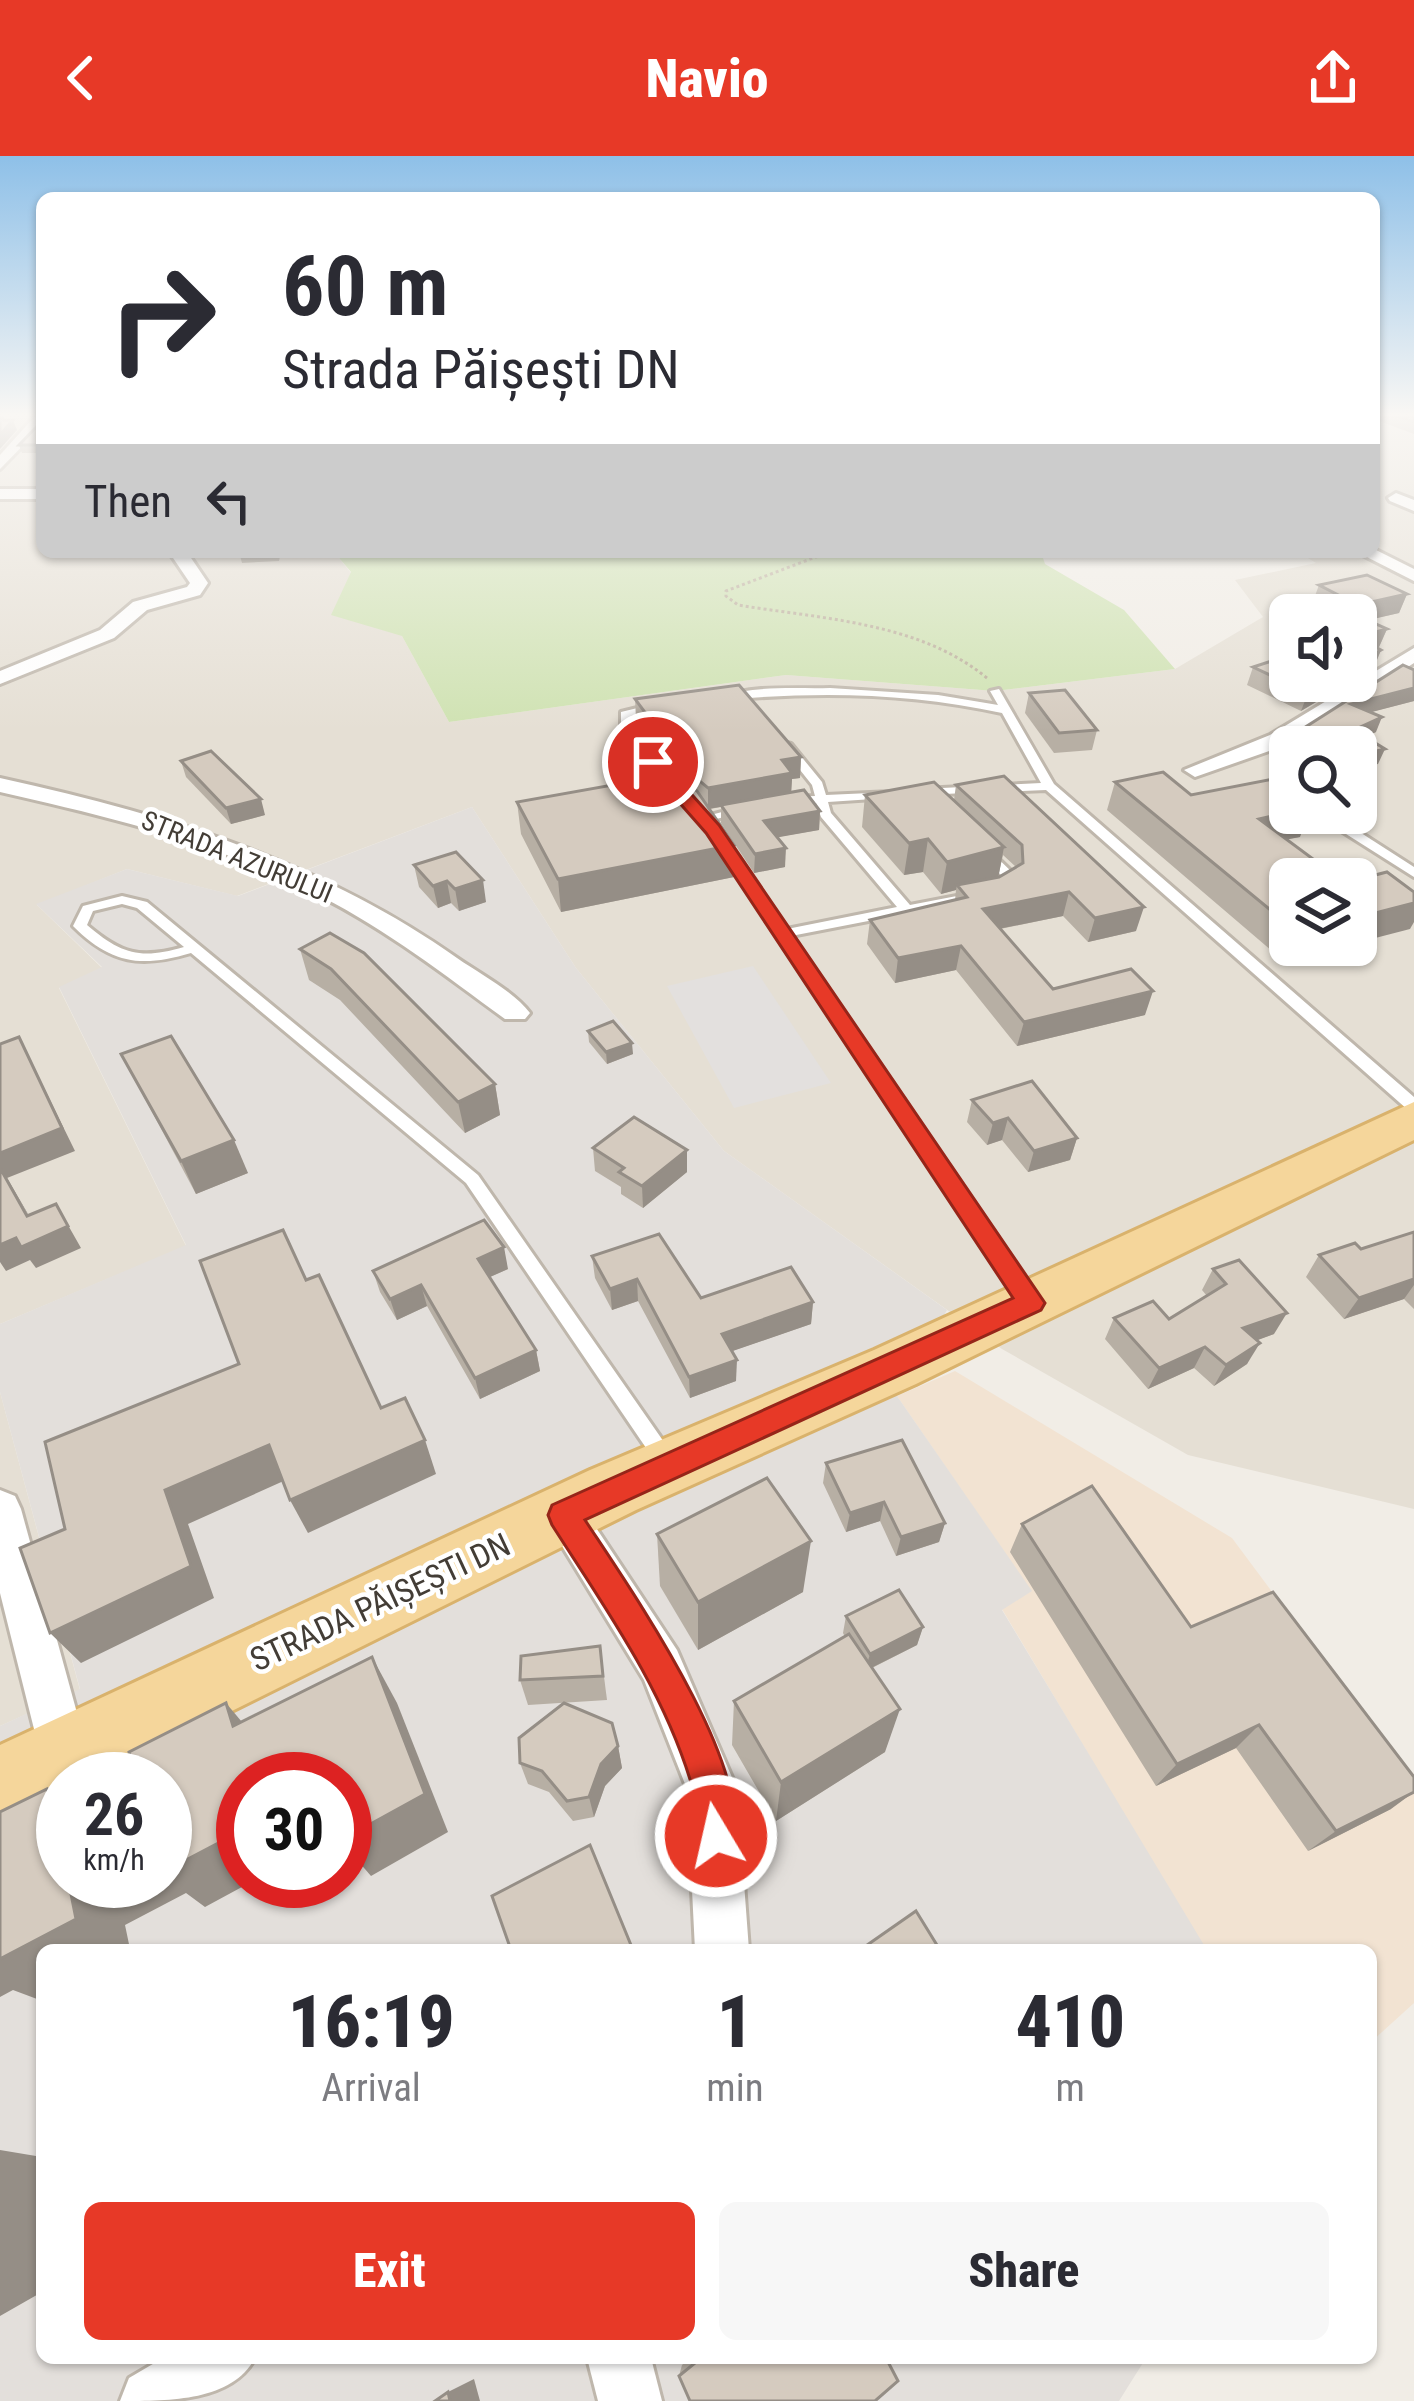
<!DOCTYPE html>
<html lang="en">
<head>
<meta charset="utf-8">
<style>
  body { margin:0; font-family:"Roboto Condensed",sans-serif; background:#f7f7f7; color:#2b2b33; height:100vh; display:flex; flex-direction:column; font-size:45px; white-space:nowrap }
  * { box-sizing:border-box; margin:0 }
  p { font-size:39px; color:#7c7c81 }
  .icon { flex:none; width:66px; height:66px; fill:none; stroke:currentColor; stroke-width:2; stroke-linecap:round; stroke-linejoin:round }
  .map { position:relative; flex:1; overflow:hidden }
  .panel { position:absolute; left:36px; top:1788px; width:1341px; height:420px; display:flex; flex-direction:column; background:#fff; border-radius:18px; box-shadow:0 3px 9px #0004 }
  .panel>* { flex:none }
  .banner { position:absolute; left:36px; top:36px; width:1344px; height:366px; border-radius:18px; box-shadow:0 3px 9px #0004; background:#fff; color:#2b2b33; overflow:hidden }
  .controls { position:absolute; left:1269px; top:438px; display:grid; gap:24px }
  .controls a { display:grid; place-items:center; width:108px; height:108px; border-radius:18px; background:#fff; box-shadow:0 3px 9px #0004; font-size:60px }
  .speed { position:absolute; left:36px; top:1596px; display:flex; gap:24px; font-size:60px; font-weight:700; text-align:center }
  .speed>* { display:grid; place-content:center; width:156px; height:156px; border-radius:50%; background:#fff; box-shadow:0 3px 9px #0004; line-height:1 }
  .speed small { font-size:30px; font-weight:400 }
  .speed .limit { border:18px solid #d22; background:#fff; color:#111 }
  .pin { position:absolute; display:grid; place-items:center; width:102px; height:102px; color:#fff; margin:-51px; border:6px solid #fff; border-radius:50%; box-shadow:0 3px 12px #0007 }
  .me { position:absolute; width:132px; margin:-66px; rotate:351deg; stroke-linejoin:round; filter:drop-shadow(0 0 9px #0008) }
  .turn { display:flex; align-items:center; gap:42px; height:252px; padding:0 48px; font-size:54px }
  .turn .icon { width:156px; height:156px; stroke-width:2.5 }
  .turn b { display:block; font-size:84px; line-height:102px }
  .then { display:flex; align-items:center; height:114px; padding:0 48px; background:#0003; gap:24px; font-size:45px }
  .eta { display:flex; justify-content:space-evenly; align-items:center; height:204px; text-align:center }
  .eta b { font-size:72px; font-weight:800; line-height:84px }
  .cta { display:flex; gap:24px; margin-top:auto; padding:24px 48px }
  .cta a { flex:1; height:138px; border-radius:18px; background:#e73927; color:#fff; font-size:48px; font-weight:800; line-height:138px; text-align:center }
  .cta a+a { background:#f7f7f7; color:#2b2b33 }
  header { display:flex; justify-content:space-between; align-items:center; height:156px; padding:0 48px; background:#e73927; color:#fff; font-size:54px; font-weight:800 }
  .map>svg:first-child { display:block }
  .residential { fill:#e5dfd4; fill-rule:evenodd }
  .commercial { fill:#f2e3d2 }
  .industrial { fill:#e3dfdb; fill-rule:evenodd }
  .green { fill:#cfe2b2 }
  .parking { fill:#e3e0de }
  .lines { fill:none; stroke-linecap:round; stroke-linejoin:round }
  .service-casing { stroke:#bfb7ac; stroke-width:6 }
  .minor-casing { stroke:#bfb7ac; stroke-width:6 }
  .primary-casing { stroke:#d9b26c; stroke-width:6 }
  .path { stroke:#bcaf9c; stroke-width:3; stroke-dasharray:3 3; stroke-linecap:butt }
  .service { fill:#fff; fill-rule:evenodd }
  .minor { fill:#fff; fill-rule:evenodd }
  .primary { fill:#f5d69b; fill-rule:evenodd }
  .wall { fill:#b7afa4; fill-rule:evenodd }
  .shaded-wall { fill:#958e86 }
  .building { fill:#d5cbbf; stroke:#958e86; stroke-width:3 }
  .route { fill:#e73927; stroke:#962519; stroke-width:3 }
  .labels { text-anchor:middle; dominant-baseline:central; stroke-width:9; stroke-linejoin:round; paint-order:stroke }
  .far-street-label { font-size:27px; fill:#433d36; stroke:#fff }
  .street-label { font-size:33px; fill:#433d36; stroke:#fff }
</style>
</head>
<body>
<header><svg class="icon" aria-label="back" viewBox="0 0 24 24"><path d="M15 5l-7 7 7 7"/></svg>Navio<svg class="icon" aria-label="share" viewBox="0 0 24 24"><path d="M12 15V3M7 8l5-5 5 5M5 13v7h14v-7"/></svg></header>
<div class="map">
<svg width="1414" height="2245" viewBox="0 0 1414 2245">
  <rect width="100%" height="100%" fill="#f1ede6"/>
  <g class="residential">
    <path d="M0,260H42V396H334L402,480L449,566L786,519L995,535L1175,513L1263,461L1235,424L1316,407L1298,396H1374V260H1414V1353L1188,1299L1002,1193L724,995L576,812L472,651L237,740L127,713L37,749L102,812L59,832L186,1090L0,1168ZM1290,459H1356V525H1290ZM1290,591H1356V657H1290ZM1290,723H1356V789H1290Z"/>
    <polygon points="0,1236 80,1534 0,1570"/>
  </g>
  <polygon class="commercial" points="955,1215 1232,1382 1414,1626 1414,1847 1371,1886 1371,1794 1205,1794 1002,1453 1031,1435 897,1240"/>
  <path class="industrial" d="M472,651L576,812L724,995L947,1154L897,1240L1032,1435L1002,1454L1207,1794H42V2202H1146L1119,2245H0V1570L80,1533L0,1236V1168L186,1089L59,831L102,811L36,748L127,713L238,740ZM63,1623H165V1725H63ZM243,1623H345V1725H243Z"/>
  <polygon class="green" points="334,396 1041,396 1045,408 1124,454 1175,513 995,535 786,519 449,566 402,480 331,459 351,416"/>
  <polygon class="parking" points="753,810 831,927 734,952 667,830"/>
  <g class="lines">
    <g class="service-casing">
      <g id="service">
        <path d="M830,532L938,539L998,549L990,535L999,533L1054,628L1414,941V955L1408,954L1046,634L918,639V635L922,633L1041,627L1002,557C911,537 819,535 727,544L722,541C752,529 796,533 830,532Z"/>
        <polygon points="658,547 663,550 662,552 631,560 631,570 681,635 675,639 671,637 621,570 621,556"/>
        <polygon points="787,587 791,588 822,626 826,639 892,636 894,638 888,642 828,646 831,657 910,749 988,734 1002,726 1002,720 978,697 978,691 986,691 1015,719 1013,731 997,740 791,780 1037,1142 1040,1147 1037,1152 1025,1152 699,662 749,649 749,655 712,664 787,773 897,751 821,661 816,647 790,649 784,645 790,641 815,640 812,629 781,590"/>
        <polygon points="1327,657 1339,657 1344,666 1414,711 1414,721 1335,671"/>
        <path d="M122,740L147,746L478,1019L673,1299L676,1305L673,1311L666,1314L659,1311L466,1027L191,797C141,812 111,808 73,770L83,750ZM122,748L137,752L184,791C140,804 121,798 87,769L93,755Z"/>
      </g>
    </g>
    <g class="minor-casing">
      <g id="minor">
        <polygon points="35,260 42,260 42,270 0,313 0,299"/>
        <rect x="0" y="333" width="42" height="10"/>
        <polygon points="1396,337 1414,344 1414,355 1390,345 1388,342"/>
        <polygon points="1374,393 1414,413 1414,425 1357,396"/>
        <polygon points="169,396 187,396 208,427 200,439 147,454 114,482 0,528 0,515 100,474 133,446 187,431 190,427"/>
        <polygon points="1414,492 1414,507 1286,589 1195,621 1184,614 1270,579"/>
        <path d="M0,622C164,658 318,704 457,802C480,818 513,835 530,857L525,863H505C446,820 387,774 322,741C222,688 110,661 0,636Z"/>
        <polygon points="0,1334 15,1340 21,1353 88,1597 81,1614 64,1621 47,1614 40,1597 0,1437"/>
        <polygon points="564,1340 579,1346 677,1494 737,1633 749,1794 695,1794 687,1633 644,1524 543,1359 549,1346"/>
        <path d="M163,2202H255C232,2245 171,2245 120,2245L129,2222Z"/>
        <polygon points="587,2202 651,2202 662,2245 598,2245"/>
      </g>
    </g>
    <g class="primary-casing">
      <polygon id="primary" points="1414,946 1414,984 916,1228 636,1354 95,1623 63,1623 63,1639 0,1668 0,1589 590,1314 874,1194"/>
    </g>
    <path class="path" d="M829,396L726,435V440L738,449C822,463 919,466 987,522"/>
    <use href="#service" class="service"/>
    <use href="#minor" class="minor"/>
    <use href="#primary" class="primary"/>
  </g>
  <g class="wall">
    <polygon points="1374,260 1414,260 1414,278 1374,263"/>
    <polygon points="42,265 42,297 22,297 19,289"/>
    <polygon points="239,396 281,396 279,405 242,407"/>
    <polygon points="1319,429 1407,438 1399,457 1367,464 1387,473 1379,491 1376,492 1381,494 1374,511 1356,522 1356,459 1290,459 1290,479 1282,475 1288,458 1318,451 1312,448"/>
    <polygon points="1290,491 1290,525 1351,525 1301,555 1247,529 1253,511 1277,503 1281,493"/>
    <polygon points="1414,514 1414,545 1371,556 1376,576 1365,581 1378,608 1356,591 1290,591 1296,577"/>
    <polygon points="1029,537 1097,574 1092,594 1054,597 1025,557"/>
    <polygon points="635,543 801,601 800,622 792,623 791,637 820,655 819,674 777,681 785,711 754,717 721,667 721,651 710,653 734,721 561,756 521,678 517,646 678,621 636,563"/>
    <polygon points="181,605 265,659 231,668 186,621"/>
    <polygon points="1115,626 1191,639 1300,681 1287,683 1290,723 1290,789 1350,789 1285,806 1107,654"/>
    <path d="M956,629L1136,775L1088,786L1063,760L1000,773L1053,833L1145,859L1017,890L956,814L895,827L867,788L870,764L955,744L956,734L941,738L923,716L904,719L862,671L865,639L954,644ZM1003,699L1016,711L998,721Z"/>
    <polygon points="414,709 486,746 459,755 451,747 438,752 419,731"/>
    <polygon points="330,777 495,928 500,959 465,977 340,844 309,824 300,793"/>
    <polygon points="588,875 633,898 607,908 589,886"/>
    <polygon points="121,898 248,1017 196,1038"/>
    <polygon points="972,944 1077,982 1070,1004 1028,1016 1002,984 987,989 967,966"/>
    <polygon points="593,992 687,994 687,1016 643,1052 621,1038 621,1031 595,1015"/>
    <polygon points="1414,1076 1414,1153 1404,1143 1344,1163 1306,1121 1319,1099 1361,1093"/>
    <polygon points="592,1100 701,1142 813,1146 811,1168 732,1195 736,1225 690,1242 638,1145 612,1154 595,1122"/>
    <polygon points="508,1113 490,1121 536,1194 540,1215 480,1243 427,1150 397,1164 380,1136 373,1115"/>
    <polygon points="1213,1113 1274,1178 1257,1184 1247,1208 1214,1230 1194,1212 1148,1233 1105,1183 1114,1162 1169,1163 1207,1140 1202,1134"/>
    <polygon points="826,1307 945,1367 939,1386 896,1400 880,1365 846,1376 823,1327"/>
    <polygon points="1022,1368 1191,1471 1391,1653 1308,1695 1236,1592 1156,1630 1010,1396"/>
    <polygon points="657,1378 803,1436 698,1494 660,1430"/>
    <polygon points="846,1460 923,1471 917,1489 872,1512 885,1596 776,1665 732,1589 734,1545 845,1481 843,1477"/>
    <polygon points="600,1490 607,1544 528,1549 520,1524"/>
    <polygon points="618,1590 622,1612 605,1630 594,1661 573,1665 549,1636 528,1628 520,1607"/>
    <polygon points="690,2202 886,2202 679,2220 682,2209"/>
  </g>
  <g class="shaded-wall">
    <polygon points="13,264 17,274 0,293 0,279"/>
    <polygon points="1407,438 1399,457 1356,467 1354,459 1358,449"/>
    <polygon points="1387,473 1379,491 1356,497 1357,481"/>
    <polygon points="1381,494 1374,511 1356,522 1356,508"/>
    <polygon points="1328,525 1351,525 1301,555 1308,537"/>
    <polygon points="1414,532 1414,545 1345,563 1351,548"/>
    <polygon points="1382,561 1376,576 1348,589 1354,574"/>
    <polygon points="1385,593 1378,608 1356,614 1356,600"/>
    <polygon points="801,601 800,622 792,623 791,639 708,653 708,632 782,604"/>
    <polygon points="261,643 265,659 231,668 226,652"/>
    <polygon points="820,655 819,674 763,684 764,665"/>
    <polygon points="1290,656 1309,657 1300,681 1248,691 1259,663"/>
    <polygon points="928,683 923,716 904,719 909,687"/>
    <polygon points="734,689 734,721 561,756 558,723"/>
    <polygon points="1004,691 998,723 957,729 956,734 941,738 947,706"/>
    <polygon points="786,692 785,711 754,717 755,698"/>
    <polygon points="483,724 486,746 459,755 455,733"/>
    <polygon points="447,725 451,747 438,752 433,730"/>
    <polygon points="1069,736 1063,760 978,777 983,753"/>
    <polygon points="1414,747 1414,766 1410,773 1356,787 1356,762"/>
    <polygon points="1144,751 1136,775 1088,786 1095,762"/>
    <polygon points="1292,789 1350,789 1285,806"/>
    <polygon points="961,790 956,814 895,827 898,802"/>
    <polygon points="1153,835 1145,859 1017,890 1024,866"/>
    <polygon points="19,881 75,995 7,1022 42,1082 0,1012 0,997"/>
    <polygon points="632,887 633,898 607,908 606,896"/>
    <polygon points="495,928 500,959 465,977 458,946"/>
    <polygon points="1008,962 1002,984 987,989 993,967"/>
    <polygon points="1077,982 1070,1004 1028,1016 1034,995"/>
    <polygon points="234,984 248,1017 196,1038 181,1005"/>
    <polygon points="687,994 687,1016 643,1052 642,1030"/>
    <polygon points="56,1048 81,1092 36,1112 30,1104 6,1115 0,1106 0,1089"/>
    <polygon points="504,1091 508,1113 483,1124 478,1103"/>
    <polygon points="637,1123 638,1145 612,1154 610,1133"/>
    <polygon points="1414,1123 1414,1129 1404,1143 1344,1163 1359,1142"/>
    <polygon points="421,1129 427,1150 397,1164 390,1143"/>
    <polygon points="813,1146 811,1168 721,1199 722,1178"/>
    <polygon points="1287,1157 1274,1178 1231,1194 1243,1172"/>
    <polygon points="1260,1187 1247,1208 1214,1230 1226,1209"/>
    <polygon points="1205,1191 1194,1212 1148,1233 1159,1212"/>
    <polygon points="536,1194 540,1215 480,1243 475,1222"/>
    <polygon points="737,1204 736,1225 690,1242 689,1221"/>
    <polygon points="425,1284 436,1318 308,1377 290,1344"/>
    <polygon points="269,1289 288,1323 188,1368 214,1442 81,1507 50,1477 165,1334"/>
    <polygon points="884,1346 880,1365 846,1376 850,1357"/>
    <polygon points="945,1367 939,1386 896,1400 901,1381"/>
    <polygon points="811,1385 803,1436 698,1494 698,1446"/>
    <polygon points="923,1471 917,1489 865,1515 870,1498"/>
    <polygon points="372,1501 397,1547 448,1676 371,1720 345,1690 345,1682"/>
    <polygon points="226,1547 263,1591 233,1570"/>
    <polygon points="900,1553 885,1596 776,1665 781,1626"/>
    <polygon points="1259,1569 1236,1592 1156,1630 1177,1608"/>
    <polygon points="618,1590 622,1612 605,1630 594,1661 589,1641 601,1608"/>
    <polygon points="316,1610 326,1623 291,1623"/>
    <polygon points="47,1633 63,1644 63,1666 53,1659"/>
    <polygon points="1414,1636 1391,1653 1308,1695 1336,1675"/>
    <polygon points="243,1674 243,1725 253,1725 205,1751 186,1737 125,1769 130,1793 128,1794 42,1794 42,1841 37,1843 13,1834 0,1841 0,1803 71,1738 96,1725 165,1725 165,1703"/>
    <polygon points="0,1994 42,2001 42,2136 0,2160"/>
    <polygon points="474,2223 480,2245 450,2245 448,2236"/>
  </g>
  <g class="building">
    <polygon points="0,260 4,264 13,264 0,279"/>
    <polygon points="1397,260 1414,260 1414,266"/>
    <polygon points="42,265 42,286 39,289 19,289"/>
    <polygon points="1367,419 1407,438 1358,449 1319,429"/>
    <polygon points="1331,448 1355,459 1288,458"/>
    <polygon points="1356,459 1387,473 1357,481 1381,494 1356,508"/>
    <polygon points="1290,499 1290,525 1328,525 1308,537 1253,511"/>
    <polygon points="1403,509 1414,514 1414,532 1351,548 1382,561 1354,574 1385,593 1356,600 1356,591 1319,591 1296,577"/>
    <polygon points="739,529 801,601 782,604 792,617 708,632 690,617 635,543"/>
    <polygon points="1065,534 1097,574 1059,577 1029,537"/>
    <polygon points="211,595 261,643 226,652 181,605"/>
    <polygon points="1163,616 1191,639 1273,623 1290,636 1290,656 1259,663 1340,723 1290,723 1290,770 1115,626"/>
    <polygon points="674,618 697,635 734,689 558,723 517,646"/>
    <polygon points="1004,620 1144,751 1095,762 1069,736 983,753 1053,833 1131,813 1153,835 1024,866 961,790 898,802 870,764 967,741 957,729 999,721 1023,707 1022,689 956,629"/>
    <polygon points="934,626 1004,691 947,706 928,683 909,687 865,639"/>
    <polygon points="804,634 820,655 764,665 786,692 755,698 721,649"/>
    <polygon points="456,696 483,724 455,733 447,725 433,730 414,709"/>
    <polygon points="1387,716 1414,736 1414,747 1356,762 1356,724"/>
    <polygon points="330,777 364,797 495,928 458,946 331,813 300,793"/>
    <polygon points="613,865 632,887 606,896 588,875"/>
    <polygon points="171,880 234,984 181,1005 121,898"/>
    <polygon points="19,881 62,972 0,997 0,888"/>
    <polygon points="1032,925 1077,982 1034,995 1008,962 993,967 972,944"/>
    <polygon points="634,961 687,994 642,1030 619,1016 624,1012 593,992"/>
    <polygon points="0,1012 27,1060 56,1048 68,1070 21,1091 16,1082 0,1089"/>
    <polygon points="484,1064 504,1091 478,1103 536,1194 475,1222 421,1129 390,1143 373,1115"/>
    <polygon points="283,1074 306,1124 319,1119 381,1252 405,1242 425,1284 290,1344 269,1289 165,1334 191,1410 50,1477 20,1392 65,1373 45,1286 239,1208 200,1105"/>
    <polygon points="1414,1076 1414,1123 1359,1142 1319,1099 1355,1087 1361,1093"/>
    <polygon points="659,1078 701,1142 791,1111 813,1146 722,1178 737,1204 689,1221 637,1123 610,1133 592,1100"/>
    <polygon points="1239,1104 1287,1157 1243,1172 1260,1187 1226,1209 1205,1191 1159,1212 1114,1162 1153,1145 1169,1163 1226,1128 1213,1113"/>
    <polygon points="902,1284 945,1367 901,1381 884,1346 850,1357 826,1307"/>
    <polygon points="767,1322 811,1385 698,1446 657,1378"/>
    <polygon points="1092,1330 1191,1471 1273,1436 1414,1621 1414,1636 1336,1675 1259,1569 1177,1608 1022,1368"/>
    <polygon points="899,1434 923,1471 870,1498 846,1460"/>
    <polygon points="849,1478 900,1553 781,1626 734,1545"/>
    <polygon points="600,1490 603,1520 520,1524 521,1500"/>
    <polygon points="372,1501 425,1638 345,1682 345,1623 320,1623 316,1610 291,1623 243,1623 243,1674 165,1715 165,1623 125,1623 134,1618 129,1596 226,1547 233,1570"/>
    <polygon points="564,1547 612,1567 618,1590 601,1608 589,1641 567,1645 542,1615 520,1607 519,1582"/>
    <polygon points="47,1633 53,1659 63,1654 63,1725 96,1725 71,1738 76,1763 0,1803 0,1656"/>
    <polygon points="590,1689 633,1794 511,1794 492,1740"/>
    <polygon points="916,1755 940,1794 860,1794"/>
    <polygon points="701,2202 886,2202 898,2225 875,2245 690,2245 679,2220"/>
    <polygon points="448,2236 450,2245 435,2245"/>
  </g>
  <linearGradient id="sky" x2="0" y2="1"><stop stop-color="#8ec0e8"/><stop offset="0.45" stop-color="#f9f7f4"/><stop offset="1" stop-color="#f9f7f4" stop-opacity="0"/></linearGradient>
  <rect width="1414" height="575" fill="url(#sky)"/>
  <path class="route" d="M647,602H659L719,669L1045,1147L1041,1154L585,1364C627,1428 761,1619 730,1693L716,1699L703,1693C694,1673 699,1651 692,1630C664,1534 605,1452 552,1369L548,1359L552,1349L1013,1142L706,677L647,610Z"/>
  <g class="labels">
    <g class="far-street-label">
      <text transform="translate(237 701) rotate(22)">STRADA AZURULUI</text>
    </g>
    <g class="street-label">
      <text transform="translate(380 1446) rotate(-25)">STRADA PĂIȘEȘTI DN</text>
    </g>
  </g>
</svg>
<div class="controls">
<a><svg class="icon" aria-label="sound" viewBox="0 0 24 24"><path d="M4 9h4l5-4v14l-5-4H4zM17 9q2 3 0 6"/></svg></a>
<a><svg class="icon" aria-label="search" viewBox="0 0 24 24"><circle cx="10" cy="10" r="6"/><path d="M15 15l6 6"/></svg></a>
<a><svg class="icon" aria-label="layers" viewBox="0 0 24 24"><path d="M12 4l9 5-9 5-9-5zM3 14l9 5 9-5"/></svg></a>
</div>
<div class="speed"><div>26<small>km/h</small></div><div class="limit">30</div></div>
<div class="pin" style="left:653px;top:606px;background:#d93025"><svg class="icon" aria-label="arrive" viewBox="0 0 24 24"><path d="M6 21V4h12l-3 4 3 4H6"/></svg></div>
<svg class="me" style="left:716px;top:1680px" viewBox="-20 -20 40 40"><circle r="17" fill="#e73927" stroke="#fff" stroke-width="3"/><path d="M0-11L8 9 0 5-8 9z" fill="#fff"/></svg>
<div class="banner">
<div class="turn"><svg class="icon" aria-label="right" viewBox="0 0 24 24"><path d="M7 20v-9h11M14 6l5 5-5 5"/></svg><div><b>60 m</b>Strada Păișești DN</div></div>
<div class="then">Then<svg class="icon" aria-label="left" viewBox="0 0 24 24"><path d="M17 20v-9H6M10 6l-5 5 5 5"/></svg></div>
</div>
<section class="panel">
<div class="eta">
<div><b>16:19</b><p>Arrival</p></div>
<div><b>1</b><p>min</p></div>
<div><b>410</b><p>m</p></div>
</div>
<div class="cta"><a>Exit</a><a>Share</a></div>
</section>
</div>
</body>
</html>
